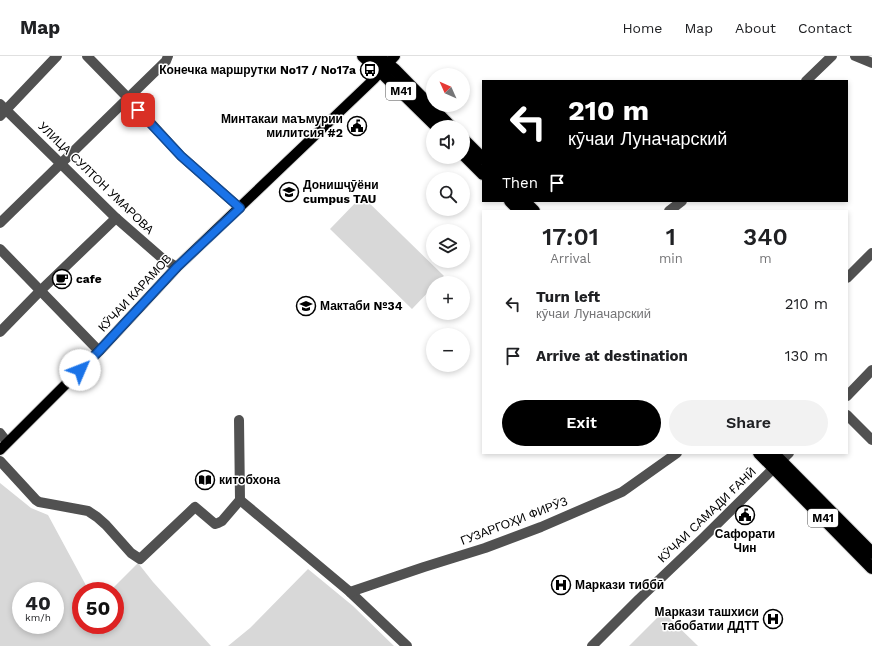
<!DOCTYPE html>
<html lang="en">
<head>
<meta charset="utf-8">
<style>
  body { margin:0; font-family:"Work Sans",sans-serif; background:#f2f2f2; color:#202124; height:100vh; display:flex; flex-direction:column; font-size:15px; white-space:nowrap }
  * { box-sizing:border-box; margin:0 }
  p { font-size:13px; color:#757577 }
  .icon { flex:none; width:22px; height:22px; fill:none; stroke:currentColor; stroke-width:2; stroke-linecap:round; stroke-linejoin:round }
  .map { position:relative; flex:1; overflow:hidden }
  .drawer { position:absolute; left:482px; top:154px; width:366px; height:244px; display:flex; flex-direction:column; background:#fff; border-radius:0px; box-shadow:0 2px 6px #0003 }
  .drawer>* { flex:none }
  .hud { position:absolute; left:482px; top:24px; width:366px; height:122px; border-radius:0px; box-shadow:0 2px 6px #0003; background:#000; color:#fff; overflow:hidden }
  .needle { width:26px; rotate:315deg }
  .controls { position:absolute; left:426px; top:12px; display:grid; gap:8px }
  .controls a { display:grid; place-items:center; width:44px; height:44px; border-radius:50%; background:#fff; box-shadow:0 2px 6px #0003; font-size:20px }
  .speed { position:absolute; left:12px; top:526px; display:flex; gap:8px; font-size:20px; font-weight:700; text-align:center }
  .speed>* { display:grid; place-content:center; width:52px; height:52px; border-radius:50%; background:#fff; box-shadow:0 2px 6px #0003; line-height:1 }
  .speed small { font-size:10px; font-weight:400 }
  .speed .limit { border:6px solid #d22; background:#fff; color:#111 }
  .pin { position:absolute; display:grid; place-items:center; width:34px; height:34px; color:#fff; margin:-17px; border-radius:8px; box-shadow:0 2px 6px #0006 }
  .me { position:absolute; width:44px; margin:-22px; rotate:46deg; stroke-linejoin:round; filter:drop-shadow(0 0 3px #0008) }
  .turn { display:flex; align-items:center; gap:14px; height:84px; padding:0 20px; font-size:18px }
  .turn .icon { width:52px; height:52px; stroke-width:2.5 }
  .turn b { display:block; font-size:28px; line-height:34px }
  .then { display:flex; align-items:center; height:38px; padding:0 20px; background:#0003; gap:8px; font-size:15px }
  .eta { display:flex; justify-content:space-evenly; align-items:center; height:68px; text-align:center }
  .eta b { font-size:24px; font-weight:600; line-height:28px }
  .action { display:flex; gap:8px; margin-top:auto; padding:8px 20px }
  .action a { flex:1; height:46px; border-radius:24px; background:#000; color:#fff; font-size:16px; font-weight:600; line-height:46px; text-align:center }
  .action a+a { background:#f2f2f2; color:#202124 }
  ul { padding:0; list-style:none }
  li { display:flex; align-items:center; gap:12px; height:52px; padding:0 20px }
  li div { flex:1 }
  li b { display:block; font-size:15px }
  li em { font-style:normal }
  header { display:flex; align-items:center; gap:24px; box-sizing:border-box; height:56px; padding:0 20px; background:#fff; border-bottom:1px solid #e0e0e0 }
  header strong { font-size:19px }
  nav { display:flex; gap:22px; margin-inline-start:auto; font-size:14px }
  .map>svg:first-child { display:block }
  .green { fill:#d8d8d8; fill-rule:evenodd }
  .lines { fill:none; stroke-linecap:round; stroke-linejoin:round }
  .major-casing { stroke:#dbdbdb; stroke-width:12 }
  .highway-casing { stroke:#dbdbdb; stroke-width:14 }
  .minor { stroke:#515151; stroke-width:10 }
  .major { stroke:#000; stroke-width:10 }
  .highway { stroke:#000; stroke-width:12 }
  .route-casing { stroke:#114b97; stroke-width:10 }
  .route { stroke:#1a73e8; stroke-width:7 }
  .labels { text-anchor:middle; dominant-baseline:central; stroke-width:3; stroke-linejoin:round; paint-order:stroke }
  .shield { fill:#fff; stroke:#4c4c4c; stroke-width:1 }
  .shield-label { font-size:11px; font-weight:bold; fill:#000 }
  .poi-label { font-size:12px; font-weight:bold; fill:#000; stroke:#fff; text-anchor:start }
  .street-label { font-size:12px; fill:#000; stroke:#fff }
</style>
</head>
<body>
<header>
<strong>Map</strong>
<nav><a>Home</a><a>Map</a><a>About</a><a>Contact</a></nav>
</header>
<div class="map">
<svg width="872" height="590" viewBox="0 0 872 590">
  <rect width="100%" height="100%" fill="#fff"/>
  <g class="green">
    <polygon points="362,140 444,220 437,227 433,227 433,231 412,253 330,173"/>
    <path d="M0,427L31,452L48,459L89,535H81V569H115V535H110L138,507L153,526L211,590H0ZM21,535H55V569H21Z"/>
    <polygon points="308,513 353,550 394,590 228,590 250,572"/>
    <polygon points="663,556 698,590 629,590"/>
  </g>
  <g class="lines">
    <g class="major-casing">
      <polyline id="major" points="0,394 99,295 177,211 374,23 395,0"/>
    </g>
    <g class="highway-casing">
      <g id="highway">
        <polyline points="363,0 381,16 437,71"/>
        <polyline points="378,0 395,14 451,71"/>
        <polyline points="463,83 483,103"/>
        <polyline points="463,98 483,118"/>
        <polyline points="510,145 520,155"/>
        <polyline points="524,145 534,155"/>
        <polyline points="759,397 872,512"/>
        <polyline points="773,397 872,497"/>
      </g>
    </g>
    <g class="minor">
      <polyline points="87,0 128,42 181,100 240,152"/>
      <polyline points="855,0 872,7"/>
      <polyline points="806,25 832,0"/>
      <polyline points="0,48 116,162 163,203 177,211"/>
      <polyline points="0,60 57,0"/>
      <polyline points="669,155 682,145"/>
      <polyline points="0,167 166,5 168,0"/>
      <polyline points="0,193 99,295"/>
      <polyline points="847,222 872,197"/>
      <polyline points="0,276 40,235 116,162"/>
      <polyline points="847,340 872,314"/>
      <polyline points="847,359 872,384"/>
      <polyline points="239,364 240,444 350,536 407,590"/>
      <polyline points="0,377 7,386"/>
      <polyline points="0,405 36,444 39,446 88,455 97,461 106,469 131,497 140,503 195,451 215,468 218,467 222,465 240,444"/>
      <polyline points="350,536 424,511 485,492 541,471 622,436 677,397"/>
      <polyline points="592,590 639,543 703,482 789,397"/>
    </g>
    <use href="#major" class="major"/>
    <use href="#highway" class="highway"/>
  </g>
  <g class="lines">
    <g class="route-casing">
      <polyline id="route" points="80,314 99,295 177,211 240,152 181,100 138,54"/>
    </g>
    <use href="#route" class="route"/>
  </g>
  <defs>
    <g id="bus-ring" transform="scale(1)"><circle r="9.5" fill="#fff" stroke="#000" stroke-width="1.5"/><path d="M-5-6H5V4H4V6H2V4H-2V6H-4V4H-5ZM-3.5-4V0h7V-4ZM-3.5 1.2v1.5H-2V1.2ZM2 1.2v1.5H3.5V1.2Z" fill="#000"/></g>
    <g id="civic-ring" transform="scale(1)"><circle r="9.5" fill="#fff" stroke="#000" stroke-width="1.5"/><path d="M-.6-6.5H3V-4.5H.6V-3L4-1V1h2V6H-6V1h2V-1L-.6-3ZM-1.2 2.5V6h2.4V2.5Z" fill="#000"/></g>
    <g id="university-ring" transform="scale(1)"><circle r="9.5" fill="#fff" stroke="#000" stroke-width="1.5"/><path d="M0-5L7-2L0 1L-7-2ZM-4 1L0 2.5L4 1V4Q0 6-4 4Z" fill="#000"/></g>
    <g id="cafe-ring" transform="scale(1)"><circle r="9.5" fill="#fff" stroke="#000" stroke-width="1.5"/><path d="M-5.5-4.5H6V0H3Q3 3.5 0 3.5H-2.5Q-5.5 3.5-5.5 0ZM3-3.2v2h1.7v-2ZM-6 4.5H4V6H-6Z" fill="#000"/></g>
    <g id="school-ring" transform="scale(1)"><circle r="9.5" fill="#fff" stroke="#000" stroke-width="1.5"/><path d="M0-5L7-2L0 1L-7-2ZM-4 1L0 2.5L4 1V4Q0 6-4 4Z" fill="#000"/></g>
    <g id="library-ring" transform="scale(1)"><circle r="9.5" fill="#fff" stroke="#000" stroke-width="1.5"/><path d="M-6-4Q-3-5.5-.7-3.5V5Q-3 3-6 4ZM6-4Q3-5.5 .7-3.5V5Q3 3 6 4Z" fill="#000"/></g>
    <g id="hospital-ring" transform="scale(1)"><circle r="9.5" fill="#fff" stroke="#000" stroke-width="1.5"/><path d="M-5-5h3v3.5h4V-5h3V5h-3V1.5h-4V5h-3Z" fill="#000"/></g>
  </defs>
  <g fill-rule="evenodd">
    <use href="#bus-ring" x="370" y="14"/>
    <use href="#civic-ring" x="357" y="70"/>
    <use href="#university-ring" x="289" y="136"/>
    <use href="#cafe-ring" x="62" y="223"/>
    <use href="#school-ring" x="306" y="250"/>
    <use href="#library-ring" x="205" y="424"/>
    <use href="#civic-ring" x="745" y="459"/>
    <use href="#hospital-ring" x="561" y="529"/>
    <use href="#hospital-ring" x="773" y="563"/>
  </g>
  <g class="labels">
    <g class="shield">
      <rect x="386" y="26" width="30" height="18" rx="3"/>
      <rect x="808" y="453" width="30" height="18" rx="3"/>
    </g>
    <g class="shield-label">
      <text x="401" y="35">M41</text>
      <text x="823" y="462">M41</text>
    </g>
    <g class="poi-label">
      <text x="356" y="14" text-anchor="end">Конечка маршрутки No17 / No17a</text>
      <text x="343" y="63" text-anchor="end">Минтакаи маъмурии<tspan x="343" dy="14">милитсия #2</tspan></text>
      <text x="303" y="129">Донишҷӯёни<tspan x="303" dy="14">cumpus TAU</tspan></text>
      <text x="76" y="223">cafe</text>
      <text x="320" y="250">Мактаби №34</text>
      <text x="219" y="424">китобхона</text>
      <text x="745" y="478" text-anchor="middle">Сафорати<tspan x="745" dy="14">Чин</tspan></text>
      <text x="575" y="529">Маркази тиббӣ</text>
      <text x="759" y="556" text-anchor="end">Маркази ташхиси<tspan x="759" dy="14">табобатии ДДТТ</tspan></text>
    </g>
    <g class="street-label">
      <text transform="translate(96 122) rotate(44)">УЛИЦА СУЛТОН УМАРОВА</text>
      <text transform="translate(135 237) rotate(-47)">КӮЧАИ КАРАМОВ</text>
      <text transform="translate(707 459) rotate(-44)">КӮЧАИ САМАДИ ҒАНӢ</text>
      <text transform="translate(514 465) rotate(-21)">ГУЗАРГОҲИ ФИРӮЗ</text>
    </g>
  </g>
</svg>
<div class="controls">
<a><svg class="needle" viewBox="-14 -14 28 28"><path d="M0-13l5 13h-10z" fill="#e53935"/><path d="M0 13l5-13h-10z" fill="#757577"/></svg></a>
<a><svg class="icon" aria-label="sound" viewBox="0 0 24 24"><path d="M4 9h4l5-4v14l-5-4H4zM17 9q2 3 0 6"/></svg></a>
<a><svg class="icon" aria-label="search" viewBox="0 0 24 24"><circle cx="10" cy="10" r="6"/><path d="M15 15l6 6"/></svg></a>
<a><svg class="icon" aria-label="layers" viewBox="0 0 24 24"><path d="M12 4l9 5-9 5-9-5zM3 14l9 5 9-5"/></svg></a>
<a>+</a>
<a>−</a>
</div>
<div class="speed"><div>40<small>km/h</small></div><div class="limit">50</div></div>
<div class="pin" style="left:138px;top:54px;background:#d93025"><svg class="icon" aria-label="arrive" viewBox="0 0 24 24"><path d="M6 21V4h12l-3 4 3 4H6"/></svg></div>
<svg class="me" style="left:80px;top:314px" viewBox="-20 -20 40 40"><circle r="19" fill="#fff"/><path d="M0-13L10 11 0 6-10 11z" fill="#1a73e8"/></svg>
<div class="hud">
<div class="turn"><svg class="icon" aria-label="left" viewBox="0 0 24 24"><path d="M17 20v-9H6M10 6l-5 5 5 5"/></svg><div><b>210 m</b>кӯчаи Луначарский</div></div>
<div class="then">Then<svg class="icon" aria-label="arrive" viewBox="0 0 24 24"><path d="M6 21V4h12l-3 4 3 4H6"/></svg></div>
</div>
<section class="drawer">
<div class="eta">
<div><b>17:01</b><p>Arrival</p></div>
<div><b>1</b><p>min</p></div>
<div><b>340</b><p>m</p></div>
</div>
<ul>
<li><svg class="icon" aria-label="left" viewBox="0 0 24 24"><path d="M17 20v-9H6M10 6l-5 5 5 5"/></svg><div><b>Turn left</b><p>кӯчаи Луначарский</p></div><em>210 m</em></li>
<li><svg class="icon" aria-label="arrive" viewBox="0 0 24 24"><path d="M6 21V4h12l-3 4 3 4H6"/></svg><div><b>Arrive at destination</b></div><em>130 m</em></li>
</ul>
<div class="action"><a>Exit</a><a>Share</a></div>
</section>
</div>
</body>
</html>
